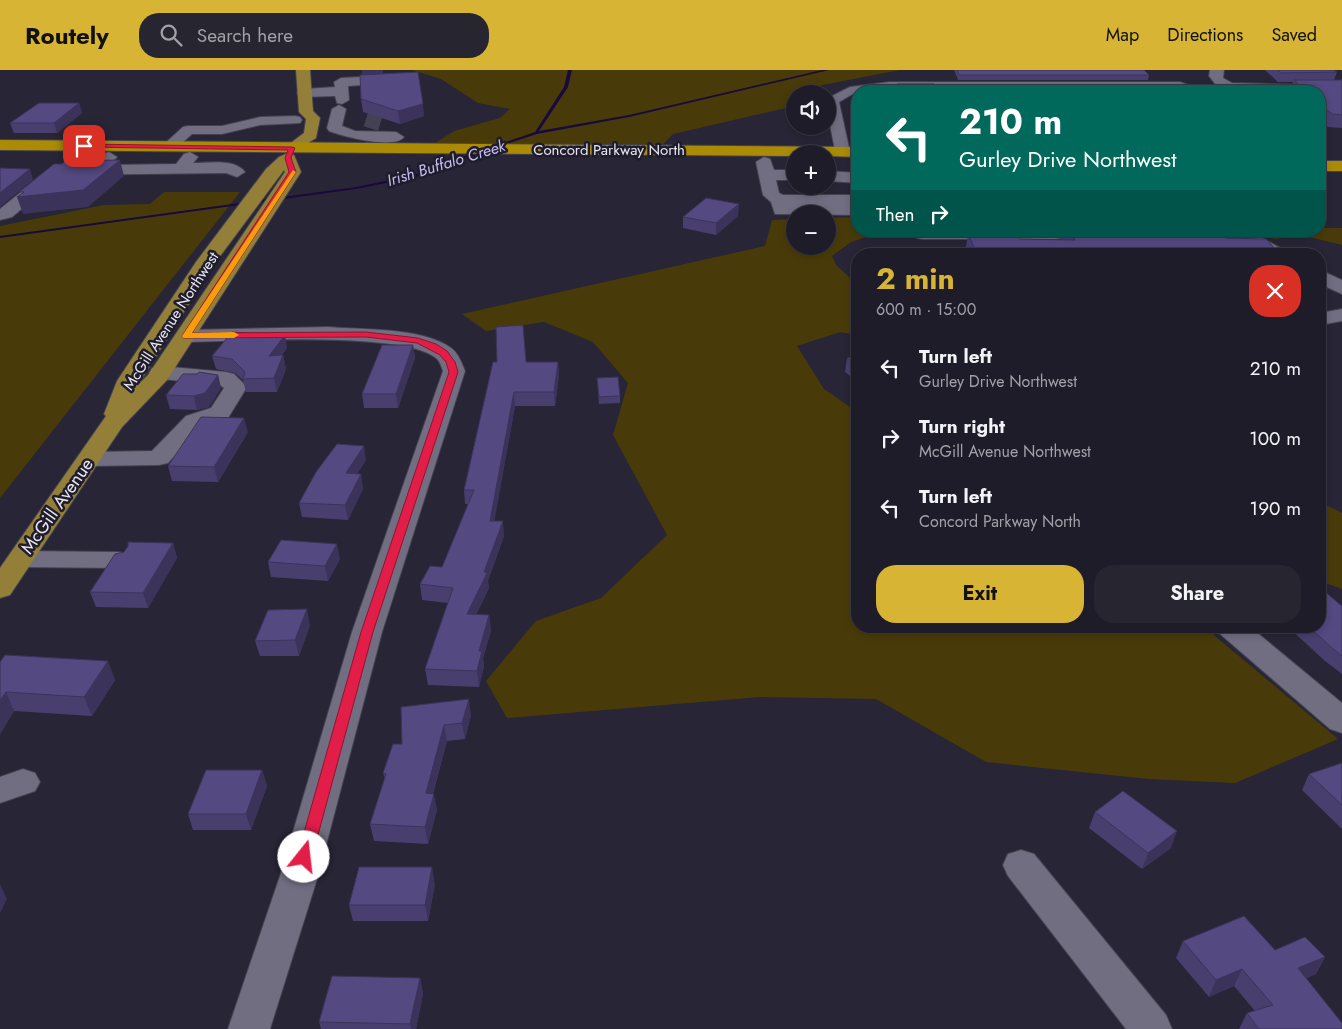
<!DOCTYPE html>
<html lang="en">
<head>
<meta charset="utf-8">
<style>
  body { margin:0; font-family:Jost,sans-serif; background:#262530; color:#f1f3f6; height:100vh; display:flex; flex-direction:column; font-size:19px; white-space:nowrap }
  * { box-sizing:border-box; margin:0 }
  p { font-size:16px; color:#a1a1a8 }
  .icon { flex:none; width:28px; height:28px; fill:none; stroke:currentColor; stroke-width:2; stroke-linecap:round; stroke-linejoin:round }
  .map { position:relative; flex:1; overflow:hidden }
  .sheet { position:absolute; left:851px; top:178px; width:475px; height:385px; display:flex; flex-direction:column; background:#1e1c28; border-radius:20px; box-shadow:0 2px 8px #0003,0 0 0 1px #3c3a45 }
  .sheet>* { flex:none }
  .hud { position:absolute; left:851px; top:15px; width:475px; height:152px; border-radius:20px; box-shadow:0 2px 8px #0003,0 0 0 1px #3c3a45; background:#00695c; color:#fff; overflow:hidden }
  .fabs { position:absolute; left:786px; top:15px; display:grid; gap:10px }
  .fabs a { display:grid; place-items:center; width:50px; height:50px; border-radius:50%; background:#1e1c28; box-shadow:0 2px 8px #0003,0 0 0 1px #3c3a45; font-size:25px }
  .pin { position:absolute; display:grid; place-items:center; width:42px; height:42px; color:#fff; margin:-21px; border-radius:10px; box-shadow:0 2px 8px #0006 }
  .me { position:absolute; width:55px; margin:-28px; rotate:16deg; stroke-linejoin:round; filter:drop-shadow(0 0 4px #0008) }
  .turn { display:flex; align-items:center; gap:18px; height:105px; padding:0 25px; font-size:22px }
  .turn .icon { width:65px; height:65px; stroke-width:2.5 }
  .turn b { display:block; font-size:35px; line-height:42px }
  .then { display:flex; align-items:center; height:48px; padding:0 25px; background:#0003; gap:10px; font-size:19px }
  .round { display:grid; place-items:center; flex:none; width:52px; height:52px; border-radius:20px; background:#262530 }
  .head { display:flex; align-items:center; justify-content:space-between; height:85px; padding:0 25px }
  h1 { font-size:30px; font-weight:700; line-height:38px; color:#d8b434 }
  .cta { display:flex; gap:10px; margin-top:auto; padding:10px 25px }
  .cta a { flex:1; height:58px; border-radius:20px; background:#d8b434; color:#111; font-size:20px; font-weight:700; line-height:58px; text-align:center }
  .cta a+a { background:#262530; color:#f1f3f6 }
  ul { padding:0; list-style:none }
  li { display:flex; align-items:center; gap:15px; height:70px; padding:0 25px }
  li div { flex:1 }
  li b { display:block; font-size:19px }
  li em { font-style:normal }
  header { display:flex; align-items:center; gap:30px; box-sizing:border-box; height:70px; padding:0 25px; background:#d8b434; color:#111 }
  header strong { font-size:24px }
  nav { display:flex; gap:28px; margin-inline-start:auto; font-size:18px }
  .search { width:350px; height:45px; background:#262530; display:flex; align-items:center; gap:12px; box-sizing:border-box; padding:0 18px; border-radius:20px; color:#a1a1a8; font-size:19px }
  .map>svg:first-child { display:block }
  .green { fill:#493b09 }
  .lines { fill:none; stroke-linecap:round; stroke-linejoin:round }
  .stream { fill:#1a093d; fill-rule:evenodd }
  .minor-tunnel { stroke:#444252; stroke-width:15; stroke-dasharray:15 8; stroke-linecap:butt }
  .minor-casing { stroke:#444250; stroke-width:2 }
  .major-casing { stroke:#444250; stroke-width:2 }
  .highway-casing { stroke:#444250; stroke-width:2 }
  .minor { fill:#716e82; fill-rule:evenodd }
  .major { fill:#947f38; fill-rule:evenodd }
  .highway { fill:#ab8b06; fill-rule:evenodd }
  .wall { fill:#483f6f }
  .shaded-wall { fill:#3b335a }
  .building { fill:#544981; stroke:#3b335a }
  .route { fill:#e11d48; stroke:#92132f }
  .slow { fill:#f59e0b }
  .labels { text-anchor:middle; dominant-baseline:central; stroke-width:5; stroke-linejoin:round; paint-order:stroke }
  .far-street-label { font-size:15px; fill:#e6e5f0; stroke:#1f1c2c }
  .far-water-label { font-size:16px; font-style:italic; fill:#c5bdf1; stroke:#1f1c2c }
  .street-label { font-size:18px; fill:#e6e5f0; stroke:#1f1c2c }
</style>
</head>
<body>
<header>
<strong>Routely</strong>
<div class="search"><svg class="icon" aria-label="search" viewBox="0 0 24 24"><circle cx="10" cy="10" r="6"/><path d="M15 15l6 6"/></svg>Search here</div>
<nav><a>Map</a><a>Directions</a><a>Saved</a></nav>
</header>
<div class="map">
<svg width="1342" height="959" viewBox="0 0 1342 959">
  <rect width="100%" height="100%" fill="#282536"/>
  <g class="green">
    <polygon points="412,0 900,0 802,19 800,24 795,24 795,36 673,64 660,77 432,75 454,61 500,48 510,39 478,33 441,9"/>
    <polygon points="164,122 240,122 0,428 0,156 104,135 150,134"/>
    <polygon points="857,147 858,161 884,161 851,172 832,186 836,195 857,214 857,265 840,262 797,276 824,319 853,339 857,340 858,556 1203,556 1338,669 1235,713 1149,709 986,692 876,629 760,627 507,648 486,611 536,551 601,528 667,465 613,365 628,313 593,272 544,252 486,261 462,244 765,176 772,150 795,149 795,176 828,176 828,148"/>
    <polygon points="1320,158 1342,158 1342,175 1301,165 1275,169 1254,161 1320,161"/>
    <polygon points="1320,432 1342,443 1342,519 1320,511"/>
  </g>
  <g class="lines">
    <g class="stream">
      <polygon points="568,0 572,0 568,17 539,61 629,45 822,0 829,0 629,47 537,64 494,78 494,76 535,62 564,17"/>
      <polygon points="482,80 486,81 417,107 356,119 0,168 0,166 356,117 414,105"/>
    </g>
    <polyline class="minor-tunnel" points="366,49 385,55"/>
    <g class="minor-casing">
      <g id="minor">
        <polygon points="1210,0 1224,0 1223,8 1232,13 1316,15 1342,13 1342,21 1229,21 1216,15 1209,6"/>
        <polygon points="398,5 403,6 405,9 403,12 348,16 349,30 342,34 337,33 335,26 304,27 297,23 304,19 335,17 334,12 341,8"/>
        <polygon points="889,12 1180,12 1197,18 1199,21 858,21 839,32 850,82 848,85 836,85 828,45 828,28 850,17"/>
        <path d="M339,35L346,39L342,56L355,61L396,62L404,67C394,80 342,66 329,61L327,58L332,39Z"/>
        <polygon points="295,46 300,47 302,50 300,53 260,55 222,64 192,64 174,80 164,80 161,77 183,57 188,56 222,56 260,47"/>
        <path d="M109,82L117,87L109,95L176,94L184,84L190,82L198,87L193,93C208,93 235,88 245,102L237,107L226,103L62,105L12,147L0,150V139L52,97L91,95L103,84Z"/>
        <polygon points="764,87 770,89 774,100 795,100 795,110 776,110 779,123 783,125 858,125 858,145 775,144 771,132 763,125 756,92"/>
        <polygon points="828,101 858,103 858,113 828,111"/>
        <polygon points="916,161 1062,161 1064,164 1061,168 1055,169 923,169 917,168 914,164"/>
        <polygon points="1226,161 1249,161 1284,180 1286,184 1263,184"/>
        <polygon points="1320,200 1342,210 1342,224 1320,214"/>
        <polygon points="1342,239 1342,251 1320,255 1320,243"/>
        <path d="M328,257C364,260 421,257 451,278C458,283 462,293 465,301L382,562L318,806L270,959H228L280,806L352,562L443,301C441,296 440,291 436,288C402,261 235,271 186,272L179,270L175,266L179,262L186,260Z"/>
        <polygon points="160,296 226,302 234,304 247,317 228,348 202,356 168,393 159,395 90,396 81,394 78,389 81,384 90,382 152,381 186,346 211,338 224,318 220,315 152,308 149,303 152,298"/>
        <polygon points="21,481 118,482 128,484 132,490 128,496 118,498 21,497 11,495 7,489 11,483"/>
        <polygon points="1215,556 1249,556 1342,633 1342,663 1330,659 1219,563"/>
        <polygon points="23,699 35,703 40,712 35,721 0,733 0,707"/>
        <polygon points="1021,780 1034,784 1166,945 1172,959 1126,959 1008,806 1003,795 1008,784"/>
      </g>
    </g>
    <g class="major-casing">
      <g id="major">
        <polygon points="296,0 310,0 313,41 320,48 316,68 292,83 284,78 304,63 306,49 299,42"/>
        <path d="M288,83L294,85L301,102L167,310L122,357L10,525L0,528V498L106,346L104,344L117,311L196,192L266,99L279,87ZM284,100L285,102L148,305L138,315L212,197Z"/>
      </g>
    </g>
    <g class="highway-casing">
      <g id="highway">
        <polygon points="0,70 858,77 858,87 828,86 828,84 795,84 795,86 0,80"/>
        <rect x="1320" y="91" width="22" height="10"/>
      </g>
    </g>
    <use href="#minor" class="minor"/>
    <use href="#major" class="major"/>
    <use href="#highway" class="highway"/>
  </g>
  <g class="wall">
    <polygon points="954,0 1144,0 1149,5 1148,10 958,10"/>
    <polygon points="1265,0 1334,0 1337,2 1334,10 1342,10 1342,58 1328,57 1320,50 1320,21 1290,21 1293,12 1278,12"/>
    <polygon points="383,4 424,46 400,54 363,42 361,29"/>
    <polygon points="897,14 937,21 896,21"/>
    <polygon points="79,33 82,43 57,63 14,63 10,53"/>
    <polygon points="852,40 858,41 858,71 856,71 852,50"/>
    <polygon points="738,146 716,165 683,158 683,147"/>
    <polygon points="1060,161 1218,161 1225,168 1280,184 965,184 968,164 1020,169 1059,170"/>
    <polygon points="413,275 415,288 398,338 364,338 362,324"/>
    <polygon points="287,278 282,285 283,285 286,299 277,322 246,322 243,310 235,303 216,299 212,286"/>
    <polygon points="858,286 858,312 845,302 847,288"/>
    <polygon points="526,292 558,292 559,305 555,336 515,336 494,451 504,466 488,511 489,518 476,545 489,545 491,561 483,588 484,596 479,617 428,615 425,599 448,533 422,530 420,514 442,497 468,434 465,434 464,420"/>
    <polygon points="197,304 218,305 221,318 209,337 197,340 170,339 166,325"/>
    <polygon points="597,308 620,326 620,333 599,334"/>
    <polygon points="248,362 218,412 172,411 168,396"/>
    <polygon points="366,390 357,404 361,404 363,419 348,450 302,447 299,433"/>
    <polygon points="173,473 177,488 148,538 96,537 90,522"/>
    <polygon points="340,489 328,511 271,507 268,492"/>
    <polygon points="1342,536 1342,604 1325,591 1287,556 1320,556"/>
    <polygon points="310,555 299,586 260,586 255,571"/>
    <polygon points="0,592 115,610 92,646 14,641 0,664"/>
    <polygon points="401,637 471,645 465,669 447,671 433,724 437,740 428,774 374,771 370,754 385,709 383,703 402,674"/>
    <polygon points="1342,693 1342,759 1302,720 1309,704"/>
    <polygon points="262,700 267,716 251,760 193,760 188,744"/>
    <polygon points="1095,742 1171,778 1142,799 1089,758"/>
    <polygon points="435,814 428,851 353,851 349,835"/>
    <polygon points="1183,871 1275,880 1325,887 1316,904 1306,908 1342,959 1239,959 1247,943 1255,941 1234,916 1209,927 1176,888"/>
    <polygon points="420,908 423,924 416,959 321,959 319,952"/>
  </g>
  <g class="shaded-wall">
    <polygon points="362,0 383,0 383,4 362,5"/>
    <polygon points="79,33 82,43 57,63 54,53"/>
    <polygon points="423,34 424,46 400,54 398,41"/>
    <polygon points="120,90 124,106 88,137 23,144 17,127"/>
    <polygon points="30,99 33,110 0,137 0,123"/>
    <polygon points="739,134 738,146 716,165 716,153"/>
    <polygon points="285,265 287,278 272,299 269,286"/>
    <polygon points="413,275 415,288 398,338 396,324"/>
    <polygon points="283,285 286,299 277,322 274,308"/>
    <polygon points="558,292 559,305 555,336 554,322"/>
    <polygon points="218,305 221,318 209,337 197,340 194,326"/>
    <polygon points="514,322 515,336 492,465 490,451"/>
    <polygon points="244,348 248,362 218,412 214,397"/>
    <polygon points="364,376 366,390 348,418 346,403"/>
    <polygon points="361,404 363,419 348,450 345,435"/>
    <polygon points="503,451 504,466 488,511 489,518 469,559 467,544 484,502"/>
    <polygon points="173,473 177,488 148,538 143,523"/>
    <polygon points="337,474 340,489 328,511 325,496"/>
    <polygon points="307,539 310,555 299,586 295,570"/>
    <polygon points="489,545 491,561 483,588 484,596 479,617 477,601 479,581"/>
    <polygon points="108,591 115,610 92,646 84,627"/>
    <polygon points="6,622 14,641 0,664 0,631"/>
    <polygon points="469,629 471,645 465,669 462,653"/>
    <polygon points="444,655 447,671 428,740 426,723"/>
    <polygon points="262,700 267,716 251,760 246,744"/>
    <polygon points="434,724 437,740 428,774 425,757"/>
    <polygon points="1177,761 1171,778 1142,799 1148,783"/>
    <polygon points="432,797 435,814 428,851 425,835"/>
    <polygon points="0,814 7,829 0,843"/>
    <polygon points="1325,887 1316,904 1290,915 1298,898"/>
    <polygon points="1242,899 1234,916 1209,927 1216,910"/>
    <polygon points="420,908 423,924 416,959 411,959 410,954"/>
  </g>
  <g class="building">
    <polygon points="957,0 1144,0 1149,5 959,5"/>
    <polygon points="1278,0 1334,0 1337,2 1281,3"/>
    <polygon points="418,2 423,34 398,41 361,29 360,5"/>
    <polygon points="1294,10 1342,10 1342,45 1332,44 1320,34 1320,21 1306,21"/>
    <polygon points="897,14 934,14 937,21 899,21"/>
    <polygon points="964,16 1163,16 1168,21 965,21"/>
    <polygon points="39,33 79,33 54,53 10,53"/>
    <polygon points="852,40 858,41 858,62 857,62"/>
    <polygon points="120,90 83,120 17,127 24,122 19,122 54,94 62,94 65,91"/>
    <polygon points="0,98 30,99 0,123"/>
    <polygon points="706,128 739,134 716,153 683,147"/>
    <polygon points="1070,161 1218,161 1225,168 1266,169 1280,184 977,184 968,164 1017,165 1020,169 1075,170"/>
    <polygon points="523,255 526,292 558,292 554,322 514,322 490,451 503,451 484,502 487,503 467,544 489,545 479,581 482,581 477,601 425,599 453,518 420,514 430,496 442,497 474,420 464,420 493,292 497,292 496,257"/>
    <polygon points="232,262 285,265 269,286 283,285 274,308 243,309 245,302 232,289 212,286"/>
    <polygon points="382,275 413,275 396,324 362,324"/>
    <polygon points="858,286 858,297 847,288"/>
    <polygon points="199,302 218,305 205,323 194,326 166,325 183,304 197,304"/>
    <polygon points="618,307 620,326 599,327 597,308"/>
    <polygon points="201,347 244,348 214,397 168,396"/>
    <polygon points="337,374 364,376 346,403 361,404 345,435 299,433 316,402"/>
    <polygon points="281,470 337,474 325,496 268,492"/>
    <polygon points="128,472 173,473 143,523 90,522 115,484 124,482 128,476"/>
    <polygon points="1324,521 1342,536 1342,586 1331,577 1308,556 1320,556 1320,522"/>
    <polygon points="307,539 295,570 255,571 268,540"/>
    <polygon points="5,585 108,591 84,627 6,622 0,631 0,592"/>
    <polygon points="469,629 462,653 444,655 426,723 434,724 425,757 370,754 386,704 383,703 393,674 402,674 401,637"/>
    <polygon points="1342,693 1342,735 1309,704"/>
    <polygon points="206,700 262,700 246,744 188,744"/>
    <polygon points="1123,721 1177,761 1148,783 1095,742"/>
    <polygon points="359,797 432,797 425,835 349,835"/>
    <polygon points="1244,846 1275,880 1305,867 1325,887 1298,898 1342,953 1342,959 1259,959 1247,943 1273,935 1242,899 1216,910 1183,871"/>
    <polygon points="332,906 420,908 410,954 319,952"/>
  </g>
  <polygon class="route" points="84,74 292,77 295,78 291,88 296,102 192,263 366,262 418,268 436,274 447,281 455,292 458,302 373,562 312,787 310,791 304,793 299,791 297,787 361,562 449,302 446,292 440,285 417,273 366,267 183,268 182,266 289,102 285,88 288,80 82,77"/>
  <polygon class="slow" points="293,100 296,102 192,263 234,262 239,265 234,268 183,268 182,266"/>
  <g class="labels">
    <g class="far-street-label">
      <text x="609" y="80">Concord Parkway North</text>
      <text transform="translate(171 251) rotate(-57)">McGill Avenue Northwest</text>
    </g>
    <g class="far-water-label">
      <text transform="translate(446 93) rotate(-17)">Irish Buffalo Creek</text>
    </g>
    <g class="street-label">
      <text transform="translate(57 436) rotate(-55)">McGill Avenue</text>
    </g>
  </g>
</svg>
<div class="fabs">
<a><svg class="icon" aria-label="sound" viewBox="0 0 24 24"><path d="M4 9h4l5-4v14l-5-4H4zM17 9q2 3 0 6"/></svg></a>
<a>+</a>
<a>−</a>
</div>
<div class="pin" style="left:84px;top:76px;background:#d93025"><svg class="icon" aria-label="arrive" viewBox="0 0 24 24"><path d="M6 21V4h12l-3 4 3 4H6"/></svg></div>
<svg class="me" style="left:304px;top:787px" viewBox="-20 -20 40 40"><circle r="19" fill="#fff"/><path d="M0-13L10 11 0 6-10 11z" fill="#e11d48"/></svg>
<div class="hud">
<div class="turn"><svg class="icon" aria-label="left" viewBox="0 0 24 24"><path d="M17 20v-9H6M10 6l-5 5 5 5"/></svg><div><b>210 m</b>Gurley Drive Northwest</div></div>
<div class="then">Then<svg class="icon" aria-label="right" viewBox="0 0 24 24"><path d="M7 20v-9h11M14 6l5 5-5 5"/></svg></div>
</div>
<section class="sheet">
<div class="head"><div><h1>2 min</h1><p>600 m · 15:00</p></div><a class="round" style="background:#d93025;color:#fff"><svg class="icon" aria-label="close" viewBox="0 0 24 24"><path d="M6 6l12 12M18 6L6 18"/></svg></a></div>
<ul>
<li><svg class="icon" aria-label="left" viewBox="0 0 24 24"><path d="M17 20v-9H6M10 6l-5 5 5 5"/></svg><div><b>Turn left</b><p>Gurley Drive Northwest</p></div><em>210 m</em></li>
<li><svg class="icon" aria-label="right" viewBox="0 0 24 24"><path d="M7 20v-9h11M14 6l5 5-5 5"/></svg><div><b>Turn right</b><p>McGill Avenue Northwest</p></div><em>100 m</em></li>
<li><svg class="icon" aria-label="left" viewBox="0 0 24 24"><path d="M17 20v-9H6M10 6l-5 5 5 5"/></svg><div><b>Turn left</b><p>Concord Parkway North</p></div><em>190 m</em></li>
</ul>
<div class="cta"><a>Exit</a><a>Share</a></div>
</section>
</div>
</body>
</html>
